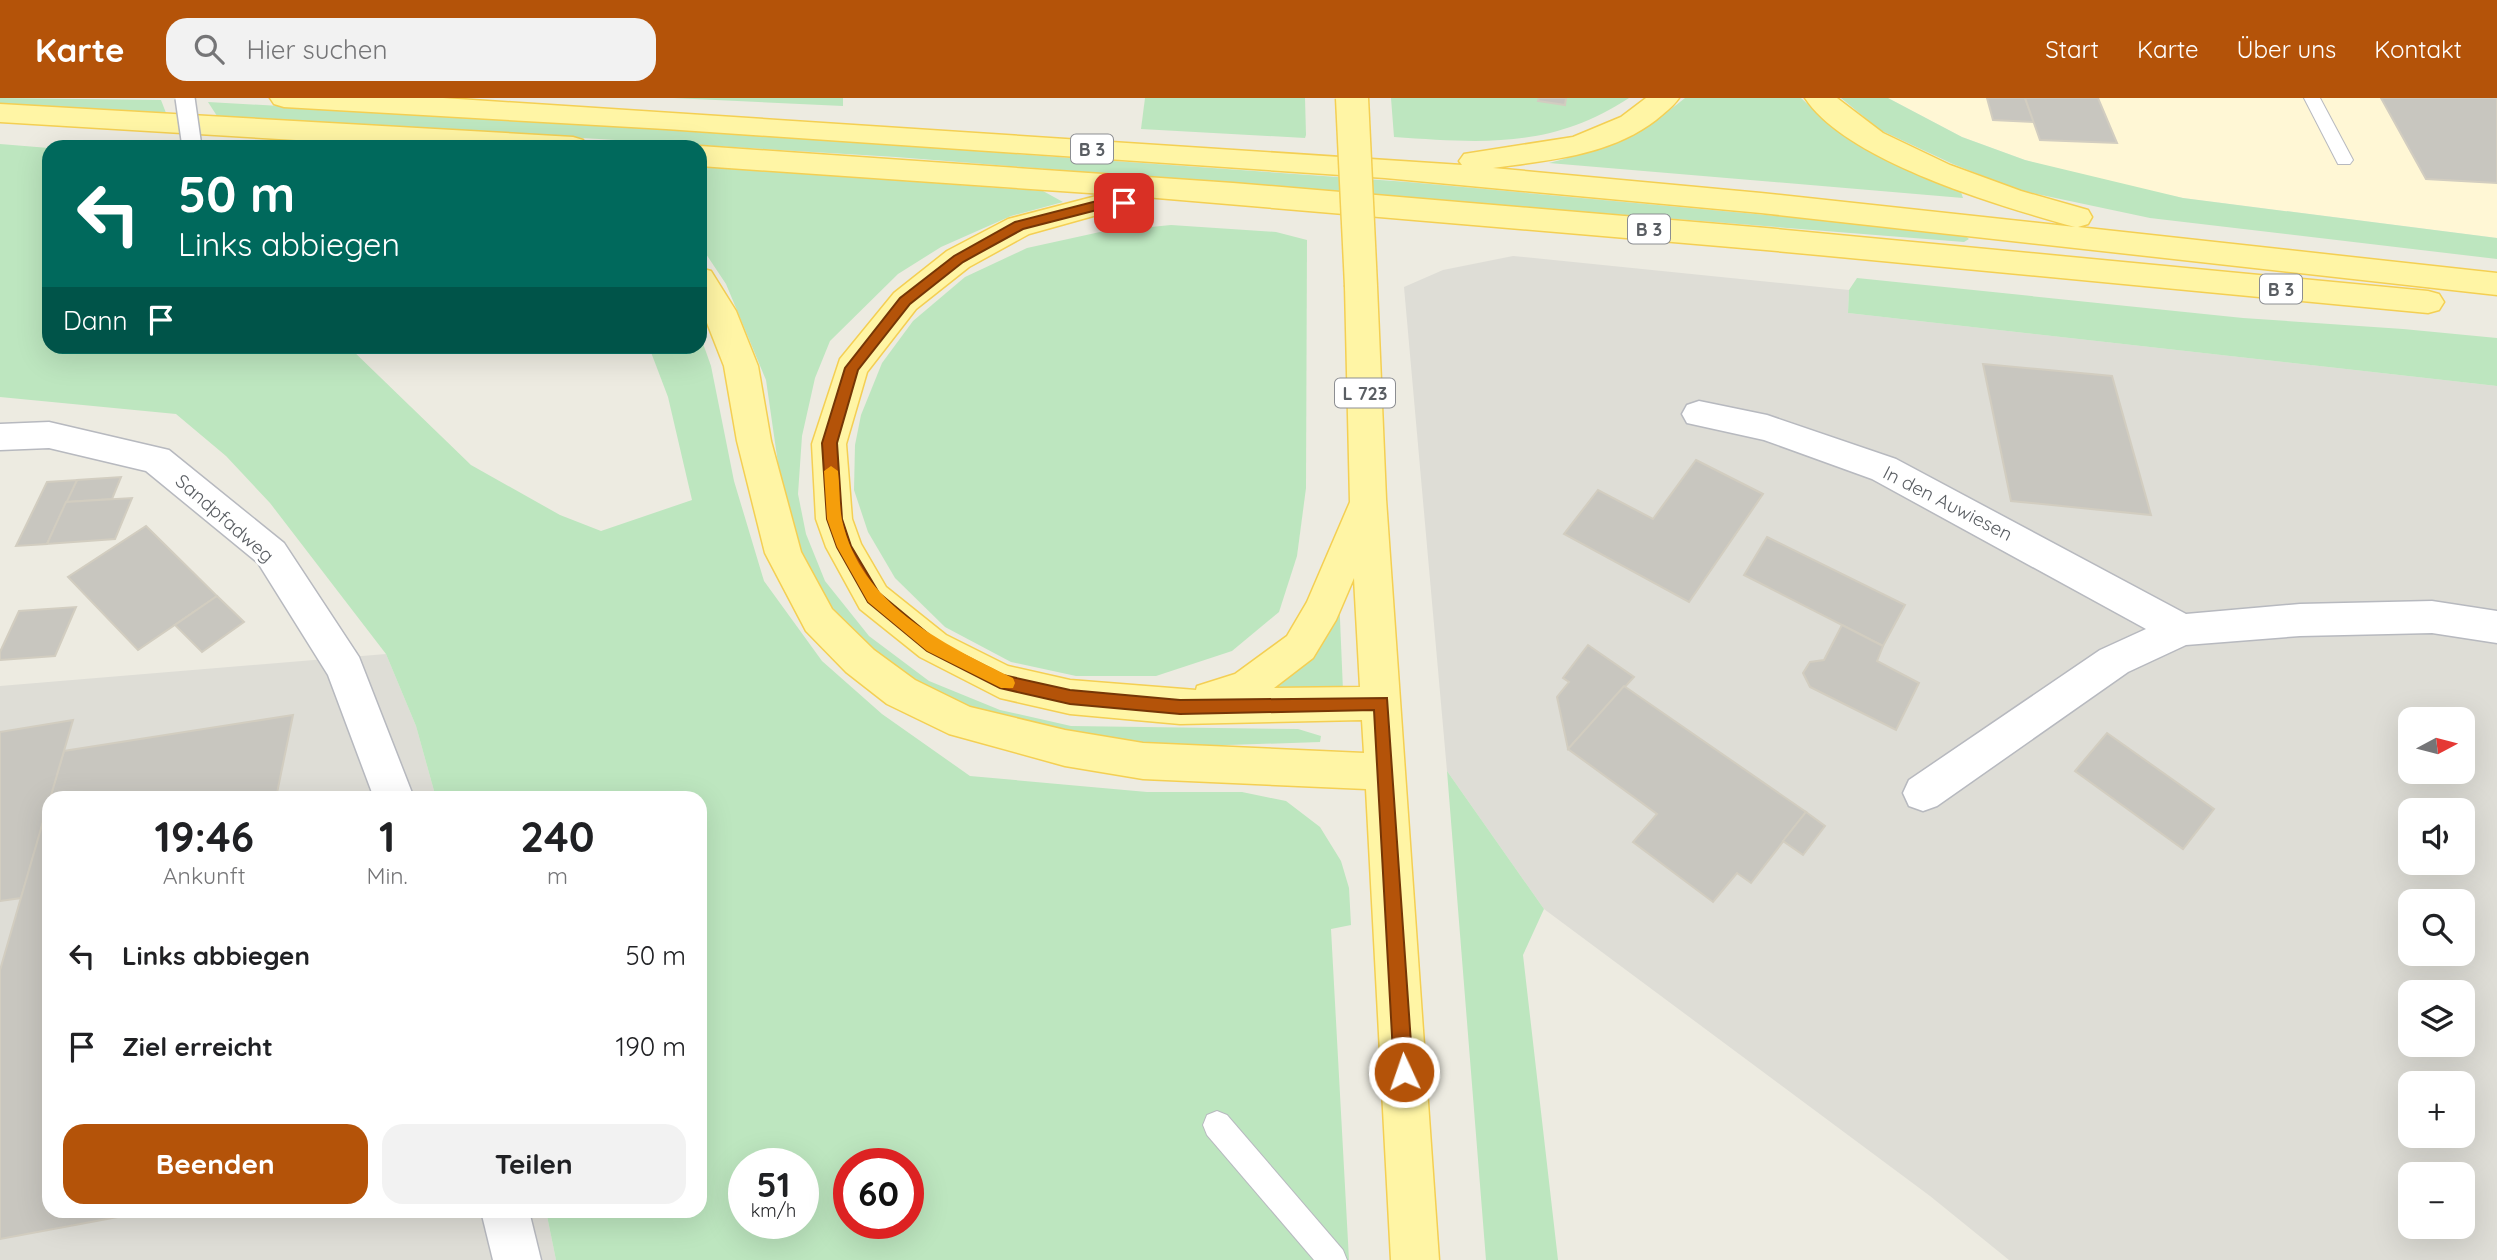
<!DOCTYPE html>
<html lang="de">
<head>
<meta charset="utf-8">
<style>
  body { margin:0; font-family:Quicksand,sans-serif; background:#f2f2f2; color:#202124; height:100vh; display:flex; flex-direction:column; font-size:26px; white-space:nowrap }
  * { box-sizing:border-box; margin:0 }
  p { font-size:23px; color:#757577 }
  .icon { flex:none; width:38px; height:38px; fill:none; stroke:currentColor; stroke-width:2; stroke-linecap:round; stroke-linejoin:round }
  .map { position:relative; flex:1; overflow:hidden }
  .details { position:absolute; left:42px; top:693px; width:665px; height:427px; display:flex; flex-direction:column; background:#fff; border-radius:21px; box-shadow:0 7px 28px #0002 }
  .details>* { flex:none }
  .top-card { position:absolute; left:42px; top:42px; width:665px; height:214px; border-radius:21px; box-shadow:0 7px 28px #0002; background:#00695c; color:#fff; overflow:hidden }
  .needle { width:46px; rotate:83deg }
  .tools { position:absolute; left:2398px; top:609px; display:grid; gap:14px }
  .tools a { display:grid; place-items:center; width:77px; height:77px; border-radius:14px; background:#fff; box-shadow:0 7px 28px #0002; font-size:35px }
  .speed { position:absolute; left:728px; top:1050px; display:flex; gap:14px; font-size:35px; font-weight:700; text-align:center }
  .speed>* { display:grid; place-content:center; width:91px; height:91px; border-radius:50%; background:#fff; box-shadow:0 7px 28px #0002; line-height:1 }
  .speed small { font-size:18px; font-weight:400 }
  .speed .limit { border:10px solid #d22; background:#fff; color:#111 }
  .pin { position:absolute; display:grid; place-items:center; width:60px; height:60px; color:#fff; margin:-30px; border-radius:14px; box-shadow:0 4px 10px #0006 }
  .me { position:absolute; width:77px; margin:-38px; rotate:357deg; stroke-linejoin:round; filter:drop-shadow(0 0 5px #0008) }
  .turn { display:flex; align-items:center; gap:24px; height:147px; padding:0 21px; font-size:32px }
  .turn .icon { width:91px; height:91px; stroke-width:2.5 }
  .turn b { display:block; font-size:49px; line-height:60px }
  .then { display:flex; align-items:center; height:66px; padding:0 21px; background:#0003; gap:14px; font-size:26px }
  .eta { display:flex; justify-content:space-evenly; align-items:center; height:119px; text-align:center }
  .eta b { font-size:42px; font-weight:800; line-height:49px }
  .button { display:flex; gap:14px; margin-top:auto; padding:14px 21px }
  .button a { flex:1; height:80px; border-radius:21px; background:#b45309; color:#fff; font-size:28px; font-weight:800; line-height:80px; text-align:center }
  .button a+a { background:#f2f2f2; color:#202124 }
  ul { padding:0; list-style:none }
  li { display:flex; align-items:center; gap:21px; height:91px; padding:0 21px }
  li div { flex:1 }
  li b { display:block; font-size:26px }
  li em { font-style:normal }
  header { display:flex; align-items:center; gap:42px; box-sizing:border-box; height:98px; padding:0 35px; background:#b45309; color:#fff }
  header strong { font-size:33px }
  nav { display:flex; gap:38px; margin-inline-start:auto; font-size:24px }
  .search { width:490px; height:63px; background:#f2f2f2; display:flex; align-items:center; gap:18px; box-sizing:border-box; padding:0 24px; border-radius:21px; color:#757577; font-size:26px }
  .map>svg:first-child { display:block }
  .commercial { fill:#fff7d5 }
  .industrial { fill:#deddd6; fill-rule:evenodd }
  .green { fill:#bde6bf; fill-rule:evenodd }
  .building { fill:#c8c6bf; stroke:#d2cdc0; stroke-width:2 }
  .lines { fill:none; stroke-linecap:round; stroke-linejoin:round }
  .lane-casing { stroke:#b7b9bf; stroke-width:2 }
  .street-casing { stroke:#b7b9bf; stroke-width:3 }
  .primary-casing { stroke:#f4cf53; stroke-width:3 }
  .lane { fill:#fff; fill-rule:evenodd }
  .street { fill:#fff; fill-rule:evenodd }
  .primary { fill:#fff5a5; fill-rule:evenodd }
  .lane-bridge-casing { stroke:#b7b9bf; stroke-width:22; stroke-linecap:butt }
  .primary-bridge-casing { stroke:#f4cf53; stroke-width:35; stroke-linecap:butt }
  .lane-bridge { stroke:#fff; stroke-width:19 }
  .primary-bridge { stroke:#fff5a5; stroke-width:32 }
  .route { fill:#b45309; stroke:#753606; stroke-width:2 }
  .slow { fill:#f59e0b }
  .labels { text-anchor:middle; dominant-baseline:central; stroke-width:6; stroke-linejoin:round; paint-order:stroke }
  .shield { fill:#fff; stroke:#8c8e92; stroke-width:2 }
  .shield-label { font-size:18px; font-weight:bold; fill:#5a5e63 }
  .street-label { font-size:19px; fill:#5a5e63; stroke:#fff }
</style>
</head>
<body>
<header>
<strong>Karte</strong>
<div class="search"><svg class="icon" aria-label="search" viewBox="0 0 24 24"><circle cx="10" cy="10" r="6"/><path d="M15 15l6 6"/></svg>Hier suchen</div>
<nav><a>Start</a><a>Karte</a><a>Über uns</a><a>Kontakt</a></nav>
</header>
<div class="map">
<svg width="2497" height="1162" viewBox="0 0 2497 1162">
  <rect width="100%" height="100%" fill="#edebe1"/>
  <polygon class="commercial" points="1888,0 2497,0 2497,140 2183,100 2095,81 2025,62 1962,39"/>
  <g class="industrial">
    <path d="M1513,158L1849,192L1848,215L2497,288V1162H2009L1930,1098L1544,811L1447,673L1404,189L1443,172ZM2410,621H2462V674H2410ZM2410,712H2462V765H2410ZM2410,803H2462V856H2410ZM2410,894H2462V947H2410ZM2410,985H2462V1038H2410ZM2410,1076H2462V1129H2410Z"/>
    <polygon points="386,556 416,628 436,700 49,700 49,1113 546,1113 556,1162 0,1162 0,588"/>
  </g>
  <g class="green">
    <polygon points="0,0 161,2 166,15 0,6"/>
    <polygon points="673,0 843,0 843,8"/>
    <polygon points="1145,0 1305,0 1306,37 1305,40 1141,31"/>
    <path d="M1391,0H1629C1551,51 1483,45 1394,39Z"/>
    <path d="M1685,0H1801C1848,46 1901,70 1961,94L1963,100L1549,65C1606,50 1639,37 1685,0Z"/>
    <polygon points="1841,0 1888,0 1962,39 2025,62 2183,100 2497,140 2497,161 2150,120 2018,92 1953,66 1880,32"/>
    <polygon points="208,4 597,26 1408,84 1962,135 1969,141 1964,144 896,59 217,18"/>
    <path d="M0,46L49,50V248L349,249L471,367L560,417L601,433L692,402L668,299L649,249L700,248V237L711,268L734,383L764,483L822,563L882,616L970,678L1147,694H1242L1286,703L1320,729L1341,763L1349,790L1351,827L1331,831L1349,1162H556L546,1113H700V700H436L416,628L386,556L270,405L226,358L176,316L0,299ZM744,1066H803V1125H744ZM849,1066H908V1125H849Z"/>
    <polygon points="700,68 1043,93 1063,104 1011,118 941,149 898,176 830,243 815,280 802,338 798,396 806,436 825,483 869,538 929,583 1000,612 1071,628 1298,631 1321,638 1320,644 1169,649 994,623 928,596 871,557 830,512 792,443 783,400 766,282 726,186 700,147"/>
    <polygon points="1171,127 1276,134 1307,142 1306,390 1297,458 1279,514 1232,553 1156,578 1076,578 1011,564 945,529 895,480 868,434 854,392 855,347 861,317 882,265 913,223 965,179 1027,150 1100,134"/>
    <polygon points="1857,180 2243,220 2403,231 2497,240 2497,288 1848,215 1849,192"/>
    <polygon points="1339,497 1343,593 1264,594"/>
    <polygon points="1447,673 1544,811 1523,857 1558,1162 1486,1162"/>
  </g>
  <g class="building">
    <polygon points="1539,0 1566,0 1565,7 1538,3"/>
    <polygon points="1987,0 2025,0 2034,24 1993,22"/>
    <polygon points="2025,0 2098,0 2117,45 2040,42"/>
    <polygon points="2381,0 2497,0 2497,85 2426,81"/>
    <polygon points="1983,266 2112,278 2151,417 2011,403"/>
    <polygon points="1696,362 1763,396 1689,504 1564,436 1598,392 1653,421"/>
    <polygon points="121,379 112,401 66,404 77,382"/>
    <polygon points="77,382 47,446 16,448 47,384"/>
    <polygon points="132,400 115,441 47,446 66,404"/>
    <polygon points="146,428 217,498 138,552 68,479"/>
    <polygon points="1767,439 1905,507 1883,548 1744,477"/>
    <polygon points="217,498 244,524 202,554 175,527"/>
    <polygon points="76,509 55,558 0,562 0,554 19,513"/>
    <polygon points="1842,527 1883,548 1877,563 1919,585 1896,632 1810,589 1803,575 1810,564 1824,562"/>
    <polygon points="1588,547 1634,579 1568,651 1557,599 1569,584 1563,580"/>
    <polygon points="1624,588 1806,714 1751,785 1737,775 1713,804 1633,744 1657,716 1568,651"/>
    <polygon points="293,617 276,700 50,700 64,653"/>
    <polygon points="73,622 21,800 0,803 0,634"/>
    <polygon points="2107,635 2214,711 2183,751 2075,673"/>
    <polygon points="49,703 49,1113 150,1113 0,1141 0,872"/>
    <polygon points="1806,714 1825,728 1803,757 1783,743"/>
  </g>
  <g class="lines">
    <g class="lane-casing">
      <g id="lane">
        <polygon points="2304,0 2320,0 2353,62 2350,66 2338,66"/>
        <polygon points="1217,1013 1227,1017 1343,1152 1347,1162 1314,1162 1207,1037 1203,1027 1207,1017"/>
      </g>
    </g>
    <g class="street-casing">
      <g id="street">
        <polygon points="1699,303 1767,317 1896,361 2186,516 2300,506 2432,503 2497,513 2497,545 2432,535 2300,538 2186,547 2128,574 1937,708 1923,713 1909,708 1903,695 1909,682 2100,552 2146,531 1872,381 1764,342 1687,325 1682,316 1687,307"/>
        <polygon points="49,324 169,352 284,445 359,559 414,700 374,700 328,577 258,465 146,373 49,350 0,352 0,326"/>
        <polygon points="481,1113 529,1113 541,1162 493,1162"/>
      </g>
    </g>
    <g class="primary-casing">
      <g id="primary">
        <path d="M270,0H443L1462,67L1459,63L1464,56L1573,39L1621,19L1646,0H1679C1673,9 1664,15 1656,22C1609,58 1549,62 1493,70L1761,95L2075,129C2003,109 1847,64 1805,0H1837L1883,35L1950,67L2021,93L2088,112L2092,119L2088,126L2078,129L2497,175V197L1761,115L1385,80L666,31L284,9L274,6Z"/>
        <polygon points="0,6 573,39 583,42 588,49 413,49 0,24"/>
        <path d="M700,48L1233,85L1766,130L2428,193L2439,196L2444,204L2439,212L2428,215L1766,152L1145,99L1148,104L1144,111L1097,117L1029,136L969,169L916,211L867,274L846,346L852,421L861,446L886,489L946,537L1008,568L1070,582L1196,592L1197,588L1235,576L1287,538L1307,504L1350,404L1345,188L1350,180L1361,177L1372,180L1377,188L1386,401L1439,1162H1391L1366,691L1143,681L1065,668L949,636L887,606L846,574L806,533L765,455L737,343L724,268L700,207V170L711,173L736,213L758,268L771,343L801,454L832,511L874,552L915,582L970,609L1065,632L1143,645L1364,655L1362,622L1180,626L1070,616L1000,600L920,559L860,511L826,449L816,421L812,346L840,261L894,195L947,153L1008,121L1104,96L700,68V49H697ZM1354,480L1360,589L1274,590L1313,560L1336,522Z"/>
      </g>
    </g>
    <use href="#lane" class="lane"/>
    <use href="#street" class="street"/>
    <use href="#primary" class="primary"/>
    <g class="lane-bridge-casing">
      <polyline id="lane-bridge" points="185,0 192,49"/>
    </g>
    <g class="primary-bridge-casing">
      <polyline id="primary-bridge" points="1352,0 1361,188"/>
    </g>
    <use href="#lane-bridge" class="lane-bridge"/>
    <use href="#primary-bridge" class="primary-bridge"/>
  </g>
  <polygon class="route" points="1124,101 1128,102 1128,108 1097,112 1023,131 963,164 910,206 858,272 837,345 842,421 851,448 879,495 938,544 1003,577 1070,592 1180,602 1387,600 1413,974 1410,980 1404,983 1397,980 1394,974 1374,612 1180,616 1070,606 1000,590 927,553 868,504 837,449 827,421 822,345 845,270 900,200 954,158 1015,124 1097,103"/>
  <path class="slow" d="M831,368L838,373C840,389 839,406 842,422C861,507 942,545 1013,580L1015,585L1013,590H1001L927,553L868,504L837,449L827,421L824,373Z"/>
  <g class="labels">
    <g class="shield">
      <rect x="1071" y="36.5" width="42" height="29" rx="5"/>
      <rect x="1628" y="116.5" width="42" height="29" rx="5"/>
      <rect x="2260" y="176.5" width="42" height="29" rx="5"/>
      <rect x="1335" y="280.5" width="60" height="29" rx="5"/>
    </g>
    <g class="shield-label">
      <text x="1092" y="51">B 3</text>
      <text x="1649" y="131">B 3</text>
      <text x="2281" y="191">B 3</text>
      <text x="1365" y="295">L 723</text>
    </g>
    <g class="street-label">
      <text transform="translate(1948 405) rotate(27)">In den Auwiesen</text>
      <text transform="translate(225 420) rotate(41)">Sandpfadweg</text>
    </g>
  </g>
</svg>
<div class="tools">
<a><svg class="needle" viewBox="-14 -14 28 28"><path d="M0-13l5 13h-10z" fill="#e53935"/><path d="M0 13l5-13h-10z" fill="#757577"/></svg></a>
<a><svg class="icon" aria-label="sound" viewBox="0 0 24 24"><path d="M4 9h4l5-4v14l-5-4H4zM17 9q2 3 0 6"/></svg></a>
<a><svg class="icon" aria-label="search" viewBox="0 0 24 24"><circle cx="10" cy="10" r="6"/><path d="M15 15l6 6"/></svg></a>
<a><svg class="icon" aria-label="layers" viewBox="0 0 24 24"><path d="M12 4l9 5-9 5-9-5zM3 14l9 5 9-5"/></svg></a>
<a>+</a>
<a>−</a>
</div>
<div class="speed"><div>51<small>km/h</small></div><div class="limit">60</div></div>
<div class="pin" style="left:1124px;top:105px;background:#d93025"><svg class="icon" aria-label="arrive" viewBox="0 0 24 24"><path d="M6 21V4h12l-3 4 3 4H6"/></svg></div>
<svg class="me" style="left:1404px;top:974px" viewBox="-20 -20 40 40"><circle r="17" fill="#b45309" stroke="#fff" stroke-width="3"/><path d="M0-11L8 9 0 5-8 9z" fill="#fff"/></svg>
<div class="top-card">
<div class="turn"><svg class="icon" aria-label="left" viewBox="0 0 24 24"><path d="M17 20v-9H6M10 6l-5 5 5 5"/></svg><div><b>50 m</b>Links abbiegen</div></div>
<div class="then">Dann<svg class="icon" aria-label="arrive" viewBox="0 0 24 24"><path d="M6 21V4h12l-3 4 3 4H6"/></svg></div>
</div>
<section class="details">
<div class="eta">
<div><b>19:46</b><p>Ankunft</p></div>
<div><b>1</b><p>Min.</p></div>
<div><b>240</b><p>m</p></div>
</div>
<ul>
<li><svg class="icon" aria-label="left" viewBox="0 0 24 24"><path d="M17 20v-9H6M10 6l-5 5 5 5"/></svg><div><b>Links abbiegen</b></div><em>50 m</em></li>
<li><svg class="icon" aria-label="arrive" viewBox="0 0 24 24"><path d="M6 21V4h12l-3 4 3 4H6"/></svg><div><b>Ziel erreicht</b></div><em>190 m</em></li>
</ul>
<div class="button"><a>Beenden</a><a>Teilen</a></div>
</section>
</div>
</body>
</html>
